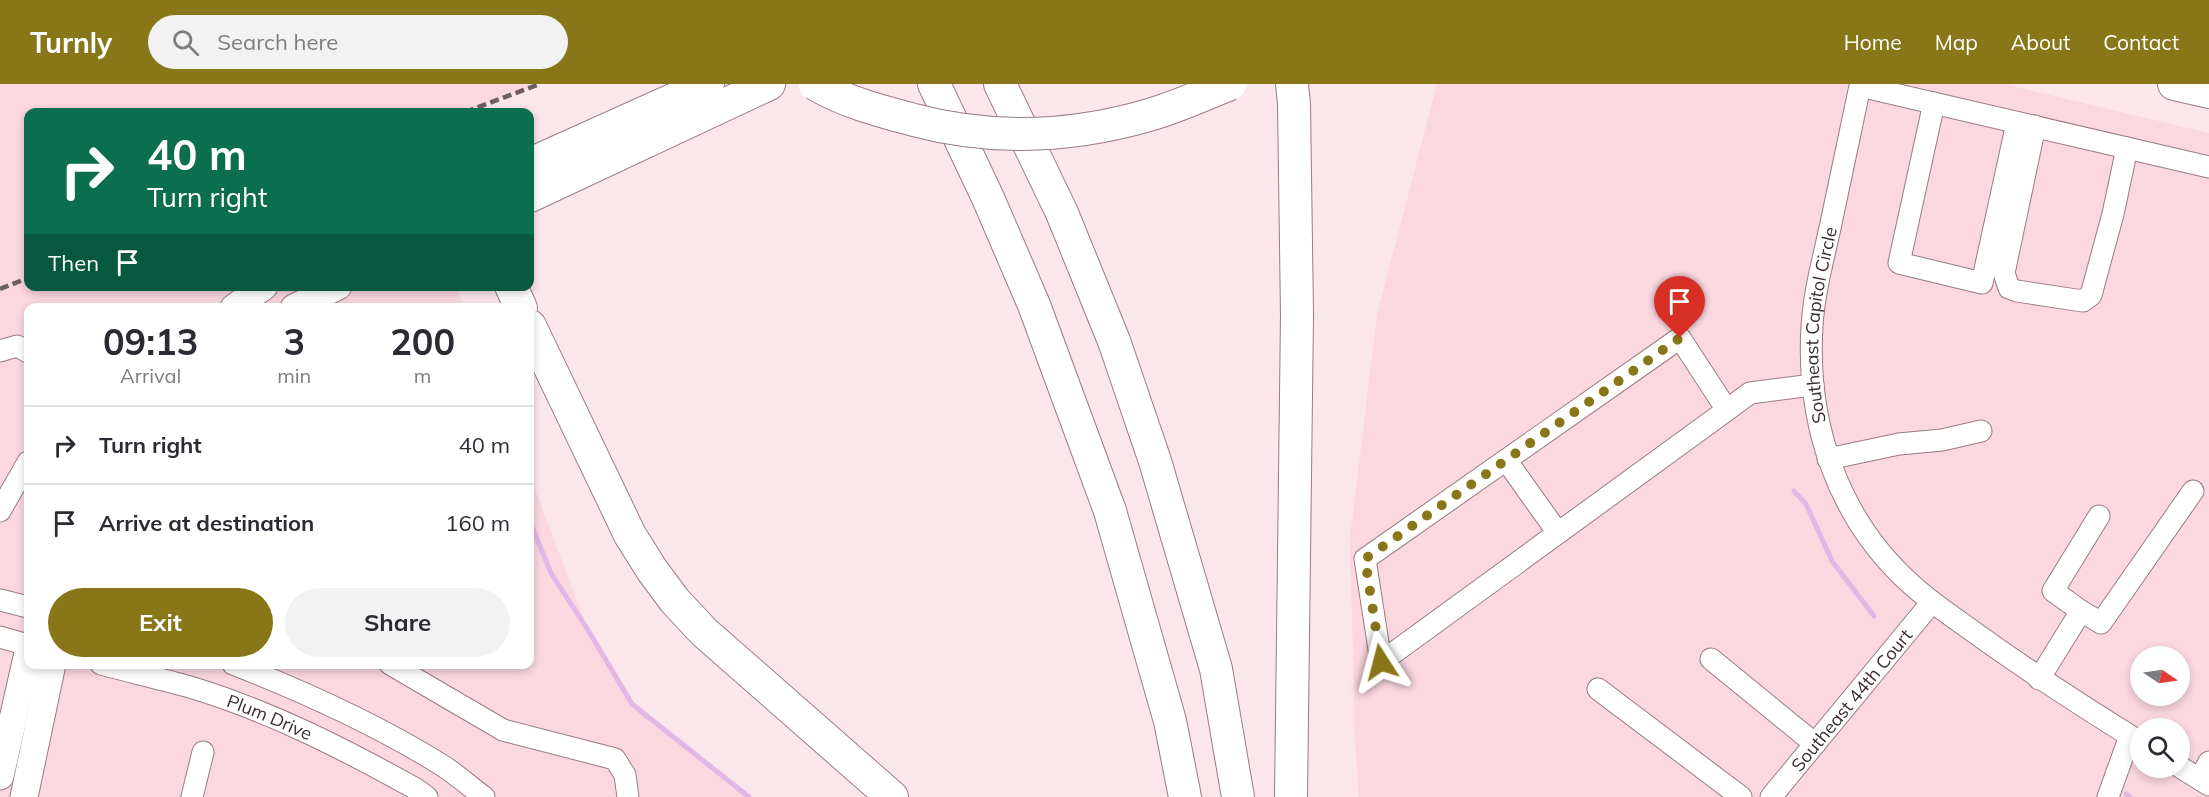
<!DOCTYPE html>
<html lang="en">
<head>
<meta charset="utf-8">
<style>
  body { margin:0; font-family:Mulish,sans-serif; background:#f2f2f3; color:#2b2b33; height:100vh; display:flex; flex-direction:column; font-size:22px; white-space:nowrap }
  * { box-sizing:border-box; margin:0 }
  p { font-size:20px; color:#7c7c81 }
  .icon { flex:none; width:33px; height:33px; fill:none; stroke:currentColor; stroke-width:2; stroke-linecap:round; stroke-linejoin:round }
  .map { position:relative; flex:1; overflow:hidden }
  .drawer { position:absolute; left:24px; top:219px; width:510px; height:366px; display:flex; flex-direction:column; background:#fff; border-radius:12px; box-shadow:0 3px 9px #0003 }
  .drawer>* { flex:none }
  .top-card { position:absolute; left:24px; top:24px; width:510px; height:183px; border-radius:12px; box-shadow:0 3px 9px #0003; background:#0b6e4f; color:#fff; overflow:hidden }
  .needle { width:39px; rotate:103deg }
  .controls { position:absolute; left:2130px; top:562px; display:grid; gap:12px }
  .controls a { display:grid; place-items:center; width:60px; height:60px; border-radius:50%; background:#fff; box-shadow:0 3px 9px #0003; font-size:30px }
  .pin { position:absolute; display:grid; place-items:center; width:51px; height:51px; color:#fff; margin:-62px -26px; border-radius:50% 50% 50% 0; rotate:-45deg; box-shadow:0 0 6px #0007 }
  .pin .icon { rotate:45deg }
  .me { position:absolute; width:66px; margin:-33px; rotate:351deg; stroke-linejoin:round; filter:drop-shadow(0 0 4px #0008) }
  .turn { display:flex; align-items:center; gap:21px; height:126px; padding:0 24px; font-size:27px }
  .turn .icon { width:78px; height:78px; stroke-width:2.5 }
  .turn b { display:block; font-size:42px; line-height:51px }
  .then { display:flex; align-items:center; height:57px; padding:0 24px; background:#0003; gap:12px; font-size:22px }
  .eta { display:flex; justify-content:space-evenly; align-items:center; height:102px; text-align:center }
  .eta b { font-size:36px; font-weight:700; line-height:42px }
  .button { display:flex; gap:12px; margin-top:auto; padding:12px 24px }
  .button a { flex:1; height:69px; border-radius:36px; background:#887619; color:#fff; font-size:24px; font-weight:700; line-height:69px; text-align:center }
  .button a+a { background:#f2f2f3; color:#2b2b33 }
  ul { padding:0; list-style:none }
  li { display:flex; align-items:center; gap:18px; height:78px; padding:0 24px; border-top:2px solid #e1e1e2 }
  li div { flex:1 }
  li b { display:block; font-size:22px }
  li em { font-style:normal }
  header { display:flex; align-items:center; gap:36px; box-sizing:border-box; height:84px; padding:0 30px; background:#887619; color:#fff }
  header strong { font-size:28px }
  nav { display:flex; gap:33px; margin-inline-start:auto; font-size:21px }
  .search { width:420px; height:54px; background:#f2f2f3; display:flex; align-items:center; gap:15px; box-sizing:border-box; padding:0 21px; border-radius:33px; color:#7c7c81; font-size:22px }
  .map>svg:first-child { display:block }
  .built { fill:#fbd7e0; fill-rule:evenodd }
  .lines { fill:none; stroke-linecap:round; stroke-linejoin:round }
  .stream { stroke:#e2b6e7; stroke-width:5 }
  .minor-casing { stroke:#9a7b83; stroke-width:23 }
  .major-casing { stroke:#9a7b83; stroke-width:29 }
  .highway-casing { stroke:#9a7b83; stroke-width:34 }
  .minor { stroke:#fff; stroke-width:21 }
  .major { stroke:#fff; stroke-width:27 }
  .highway { stroke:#fff; stroke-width:32 }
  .rail { stroke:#6d5d61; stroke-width:4.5; stroke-dasharray:9 4.5; stroke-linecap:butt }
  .highway-bridge-casing { stroke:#9a7b83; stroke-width:34; stroke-linecap:butt }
  .highway-bridge { stroke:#fff; stroke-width:32 }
  .route { stroke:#887619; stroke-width:10; stroke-dasharray:0 18 }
  .labels { text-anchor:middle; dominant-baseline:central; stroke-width:6; stroke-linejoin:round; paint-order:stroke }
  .street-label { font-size:18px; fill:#3a2c30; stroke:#fbe6eb }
</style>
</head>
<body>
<header>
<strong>Turnly</strong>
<div class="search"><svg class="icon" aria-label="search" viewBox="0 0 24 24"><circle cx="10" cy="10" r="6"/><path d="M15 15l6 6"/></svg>Search here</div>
<nav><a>Home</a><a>Map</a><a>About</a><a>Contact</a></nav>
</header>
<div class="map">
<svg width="2209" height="713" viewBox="0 0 2209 713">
  <rect width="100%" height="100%" fill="#fbe6eb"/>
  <g class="built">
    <polygon points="0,0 539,0 464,28 28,28 28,202 455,202 464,223 28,224 28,580 530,580 530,392 588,546 631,620 749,713 0,713"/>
    <path d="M1437,0H2004L2209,49V713H1359L1355,657L1350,454L1377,231ZM2140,573H2180V612H2140ZM2140,645H2180V684H2140Z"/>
  </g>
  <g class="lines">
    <g class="stream">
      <polyline points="1794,407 1806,420 1832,477 1874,532"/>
      <polyline points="530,438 551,489 588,546 632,620 749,713"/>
      <polyline points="2126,710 2130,713"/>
    </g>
    <g class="minor-casing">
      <g id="minor">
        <polyline points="1934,19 1899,179 1982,199 2017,39"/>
        <polyline points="2035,42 2004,189 2009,204 2017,207 2083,217 2091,211 2113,130 2127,64"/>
        <polyline points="0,267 17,262 28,268"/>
        <polyline points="1727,326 1680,254 1365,475 1381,578 1727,326 1750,309 1813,301"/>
        <polyline points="1828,375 1899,360 1942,356 1981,347"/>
        <polyline points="1506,376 1558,449"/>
        <polyline points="0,427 28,378"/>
        <polyline points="0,516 28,523"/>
        <polyline points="2081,527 2053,507 2099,432"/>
        <polyline points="0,553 28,561"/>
        <polyline points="1711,575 1815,660"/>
        <path id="s1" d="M101,580C131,588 161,595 190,603C270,627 344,665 416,705L427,713"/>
        <path d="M233,580C305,608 374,639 440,680C455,689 469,702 484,713"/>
        <polyline points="390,580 503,646 615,675 625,691 628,713"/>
        <polyline points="2039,595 2081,527 2101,539 2193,407"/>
        <polyline points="1598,605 1741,713"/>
        <path id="s2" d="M2140,658C2085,624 2031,589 1978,551C1956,535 1933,520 1913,502C1838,436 1806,340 1812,242C1814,209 1823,176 1830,144C1840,96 1850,49 1860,2L2209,83"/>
        <polyline points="2180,683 2209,701"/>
        <polyline points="2200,695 2209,678"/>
        <polyline points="192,713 203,668"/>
        <path id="s3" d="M1771,713L1932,518"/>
        <polyline points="2108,713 2130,652"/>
      </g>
    </g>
    <g class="major-casing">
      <g id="major">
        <polyline points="234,224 264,202"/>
        <polyline points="294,224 338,202"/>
        <polyline points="0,692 28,569"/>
        <polyline points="24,713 52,580"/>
      </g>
    </g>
    <g class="highway-casing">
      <g id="highway">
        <polyline points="934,0 988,114 1034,221 1110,427 1170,637 1185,713"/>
        <polyline points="1000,0 1062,129 1114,257 1155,377 1216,585 1238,713"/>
        <polyline points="2174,0 2209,8"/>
        <polyline points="530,80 708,0"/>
        <polyline points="530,112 769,0"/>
        <polyline points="511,202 521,224"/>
        <polyline points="530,242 630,451 652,486 675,517 704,548 892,713"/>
        <polyline points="1291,713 1297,231 1294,20 1292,0"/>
      </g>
    </g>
    <use href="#minor" class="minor"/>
    <use href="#major" class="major"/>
    <use href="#highway" class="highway"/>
    <g class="rail">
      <polyline points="465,28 540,0"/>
      <polyline points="0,205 28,194"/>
    </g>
    <g class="highway-bridge-casing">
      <path id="highway-bridge" d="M815,0C845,18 880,27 914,36C993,57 1070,54 1149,31C1177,23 1203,11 1230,0"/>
    </g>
    <use href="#highway-bridge" class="highway-bridge"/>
  </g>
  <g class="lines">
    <polyline class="route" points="1381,578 1365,475 1680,254"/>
  </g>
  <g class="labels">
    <g class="street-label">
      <text stroke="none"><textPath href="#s2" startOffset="566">Southeast Capitol Circle</textPath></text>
      <text stroke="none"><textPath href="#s3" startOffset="126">Southeast 44th Court</textPath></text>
      <text stroke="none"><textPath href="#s1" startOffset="177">Plum Drive</textPath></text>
    </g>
  </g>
</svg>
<div class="controls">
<a><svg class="needle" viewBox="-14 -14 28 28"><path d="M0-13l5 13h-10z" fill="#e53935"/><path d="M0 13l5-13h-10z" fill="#7c7c81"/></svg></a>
<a><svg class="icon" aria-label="search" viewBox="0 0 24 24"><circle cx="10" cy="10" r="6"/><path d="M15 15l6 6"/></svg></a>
</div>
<div class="pin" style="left:1680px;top:254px;background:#d93025"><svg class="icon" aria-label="arrive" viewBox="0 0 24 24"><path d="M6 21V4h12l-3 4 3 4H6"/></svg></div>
<svg class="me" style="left:1381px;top:578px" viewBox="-20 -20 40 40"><path d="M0-17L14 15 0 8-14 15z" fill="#887619" stroke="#fff" stroke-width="4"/></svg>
<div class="top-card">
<div class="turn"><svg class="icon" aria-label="right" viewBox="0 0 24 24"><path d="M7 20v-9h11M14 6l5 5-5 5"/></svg><div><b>40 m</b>Turn right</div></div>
<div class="then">Then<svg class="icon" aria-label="arrive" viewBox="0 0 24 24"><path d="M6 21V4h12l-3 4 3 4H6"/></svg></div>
</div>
<section class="drawer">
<div class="eta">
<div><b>09:13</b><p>Arrival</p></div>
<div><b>3</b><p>min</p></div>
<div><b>200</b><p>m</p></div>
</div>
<ul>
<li><svg class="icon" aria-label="right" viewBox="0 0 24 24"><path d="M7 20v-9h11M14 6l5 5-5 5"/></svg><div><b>Turn right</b></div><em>40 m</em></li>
<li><svg class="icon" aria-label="arrive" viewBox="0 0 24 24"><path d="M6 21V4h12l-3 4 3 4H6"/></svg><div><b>Arrive at destination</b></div><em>160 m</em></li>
</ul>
<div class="button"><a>Exit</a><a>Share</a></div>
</section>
</div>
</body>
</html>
